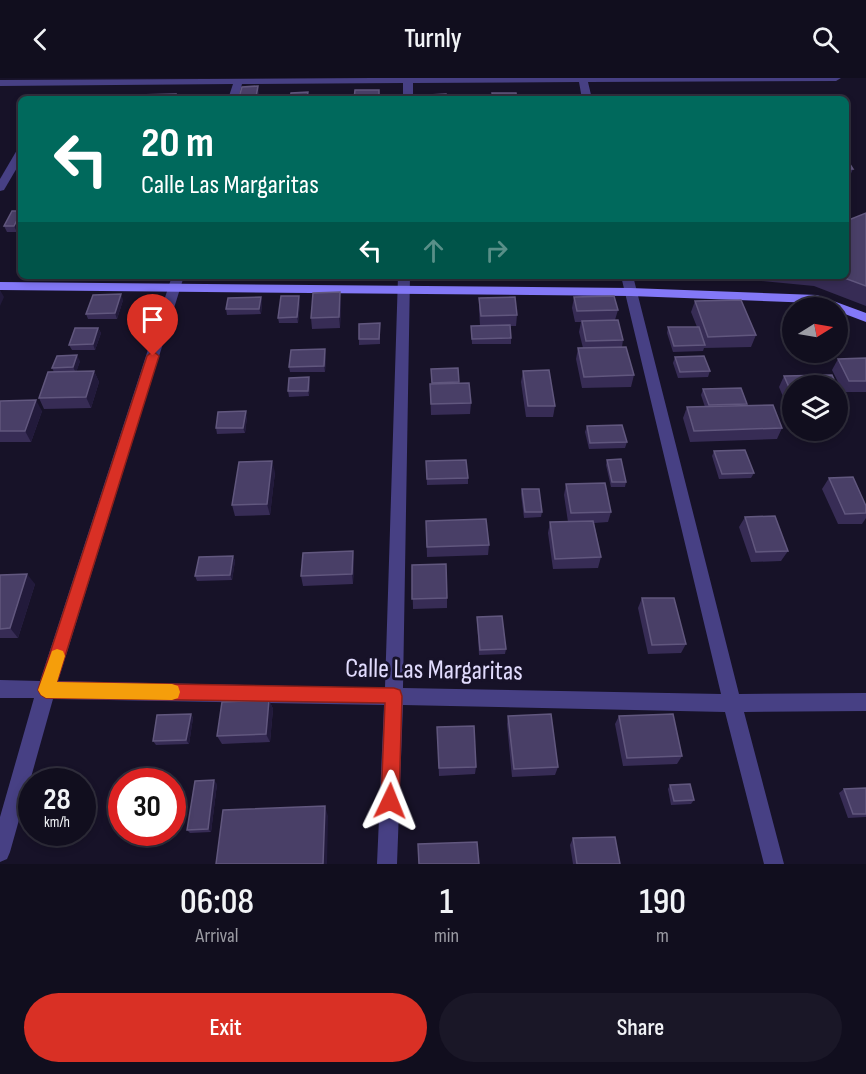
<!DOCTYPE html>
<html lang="en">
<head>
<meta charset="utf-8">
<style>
  body { margin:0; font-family:"Sofia Sans Condensed",sans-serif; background:#1a1727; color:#f1f3f6; height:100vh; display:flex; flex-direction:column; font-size:22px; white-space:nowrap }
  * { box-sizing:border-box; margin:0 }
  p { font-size:20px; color:#9c9ca4 }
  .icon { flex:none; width:33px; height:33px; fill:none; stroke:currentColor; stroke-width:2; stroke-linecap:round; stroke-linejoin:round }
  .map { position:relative; height:786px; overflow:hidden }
  .panel { display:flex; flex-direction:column; background:#110e1e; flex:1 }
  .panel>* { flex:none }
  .hud { position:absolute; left:18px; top:18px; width:831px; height:183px; border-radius:9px; box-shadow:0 3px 9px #0003,0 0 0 2px #302e3c; background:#00695c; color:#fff; overflow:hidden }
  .needle { width:39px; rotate:79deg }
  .controls { position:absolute; left:782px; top:219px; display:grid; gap:12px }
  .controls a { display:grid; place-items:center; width:66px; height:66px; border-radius:50%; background:#110e1e; box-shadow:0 3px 9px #0003,0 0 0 2px #302e3c; font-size:30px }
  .speed { position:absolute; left:18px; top:690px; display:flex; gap:12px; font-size:30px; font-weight:700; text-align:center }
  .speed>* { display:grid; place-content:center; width:78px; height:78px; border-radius:50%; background:#110e1e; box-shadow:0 3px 9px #0003,0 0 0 2px #302e3c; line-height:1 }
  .speed small { font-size:15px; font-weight:400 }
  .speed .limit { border:9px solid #d22; background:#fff; color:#111 }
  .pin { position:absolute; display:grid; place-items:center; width:51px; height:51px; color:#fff; margin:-62px -26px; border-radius:50% 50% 50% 0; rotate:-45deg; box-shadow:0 0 6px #0007 }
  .pin .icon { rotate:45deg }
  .me { position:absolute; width:66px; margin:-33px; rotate:2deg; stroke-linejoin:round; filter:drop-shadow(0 0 4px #0008) }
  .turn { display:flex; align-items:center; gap:21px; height:126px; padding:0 24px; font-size:27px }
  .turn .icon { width:78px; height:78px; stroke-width:2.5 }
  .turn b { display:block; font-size:42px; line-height:51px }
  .lanes { display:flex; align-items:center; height:57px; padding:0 24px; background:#0003; justify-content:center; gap:30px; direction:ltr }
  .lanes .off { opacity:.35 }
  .eta { display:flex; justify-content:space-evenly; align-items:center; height:102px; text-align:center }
  .eta b { font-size:36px; font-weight:600; line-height:42px }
  .button { display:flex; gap:12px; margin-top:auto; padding:12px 24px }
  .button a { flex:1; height:69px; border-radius:36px; background:#d93025; color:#fff; font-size:24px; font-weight:600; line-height:69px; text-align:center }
  .button a+a { background:#1a1727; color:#f1f3f6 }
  header { display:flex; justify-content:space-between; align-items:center; height:78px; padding:0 24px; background:#110e1e; font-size:27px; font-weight:600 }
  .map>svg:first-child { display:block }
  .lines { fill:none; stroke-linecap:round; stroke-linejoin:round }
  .street { fill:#474084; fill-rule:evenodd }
  .secondary { fill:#8378f7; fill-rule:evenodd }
  .wall { fill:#372c55 }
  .shaded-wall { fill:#221a3b }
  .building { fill:#493f67; stroke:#61577e; stroke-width:1.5 }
  .route { fill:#d93025; stroke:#8d1f18; stroke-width:1.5 }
  .slow { fill:#f59e0b }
  .labels { text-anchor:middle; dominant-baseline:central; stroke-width:6; stroke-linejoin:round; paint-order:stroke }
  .near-street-label { font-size:27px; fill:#e1dbfd; stroke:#171228 }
</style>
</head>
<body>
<header><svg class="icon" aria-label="back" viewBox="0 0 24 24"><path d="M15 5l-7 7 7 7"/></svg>Turnly<svg class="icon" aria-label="search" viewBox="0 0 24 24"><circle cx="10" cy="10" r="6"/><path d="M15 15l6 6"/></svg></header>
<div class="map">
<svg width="866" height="786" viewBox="0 0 866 786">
  <rect width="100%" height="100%" fill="#171228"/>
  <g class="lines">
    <g class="street">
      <polygon points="373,0 841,0 836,3 588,4 592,21 582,21 579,4 413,5 413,21 403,21 403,5 242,6 238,21 228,21 233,6 0,8 0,2"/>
      <polygon points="21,71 21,83 4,112 0,113 0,101 17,72"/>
      <polygon points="172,198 184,198 58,603 385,610 398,198 410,198 403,610 721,616 621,198 633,198 739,616 866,615 866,633 744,634 784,786 764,786 725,634 403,627 397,786 377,786 384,627 53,621 10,774 7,781 0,784 0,739 34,620 0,620 0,602 40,603"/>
    </g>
    <polygon class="secondary" points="0,204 631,210 817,217 866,235 866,244 837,233 837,230 827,230 815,225 631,218 0,212"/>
  </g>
  <g class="wall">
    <polygon points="259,14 257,21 240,21 239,19"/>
    <polygon points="846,80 853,91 848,102 846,102"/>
    <polygon points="21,133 21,146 17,154 7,154 4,148"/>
    <polygon points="866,135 866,228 814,208 751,202 750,198 846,198"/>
    <polygon points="644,198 692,198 645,200"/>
    <polygon points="261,219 262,225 261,236 227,237 226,231"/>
    <polygon points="574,219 618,232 615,242 623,262 622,269 634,297 631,309 582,310 576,281 578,270 583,270 579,254 581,244 575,244 572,230"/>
    <polygon points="479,220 517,237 516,248 510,248 511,260 511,266 472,266 471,248 480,248 479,231"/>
    <polygon points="123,222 117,241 88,241 86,236"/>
    <polygon points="695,223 756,257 751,269 704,270 703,273 673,274 667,255 668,249 697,249 691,234"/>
    <polygon points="300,224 298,245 279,245 278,240"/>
    <polygon points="341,226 340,250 312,251 311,240"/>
    <polygon points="380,245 380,266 359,267 359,261"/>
    <polygon points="98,250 101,255 95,272 72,272 69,267"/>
    <polygon points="326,277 325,294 290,294 289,289"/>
    <polygon points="675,279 710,293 708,299 678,300 673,285"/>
    <polygon points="866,280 866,314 843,314 832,292 838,281"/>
    <polygon points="80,283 76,294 94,293 99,304 91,330 44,331 39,320 54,294 52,290"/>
    <polygon points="458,290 459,305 471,325 470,336 431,337 430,306 432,306 431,291"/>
    <polygon points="523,293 555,328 553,339 526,339 521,304"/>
    <polygon points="784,298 792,308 792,328 787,328 779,309"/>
    <polygon points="310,305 309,318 289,319 288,313"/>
    <polygon points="837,308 841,316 837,324"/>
    <polygon points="703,311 747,326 746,328 782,350 777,361 690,364 683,340 687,329 705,329 701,317"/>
    <polygon points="0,323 42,333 31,364 0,364"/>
    <polygon points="247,339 245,355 217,356 216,350"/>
    <polygon points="587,348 627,364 625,370 589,371 585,354"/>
    <polygon points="714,373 754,395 751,400 719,401 712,378"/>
    <polygon points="607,382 626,404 625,409 611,409 606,387"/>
    <polygon points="426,383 468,400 468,406 427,407"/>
    <polygon points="275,394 270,437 235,438 232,427"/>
    <polygon points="829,400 866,428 866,440 862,446 838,446 822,411"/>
    <polygon points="566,406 611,434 608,444 594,445 601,479 598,490 553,491 548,455 550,444 568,444 564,417"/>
    <polygon points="522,411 542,434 541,439 524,440 521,416"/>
    <polygon points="745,439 788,473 781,483 751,484 739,449"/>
    <polygon points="426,443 489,467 488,477 427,479"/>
    <polygon points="353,473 354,483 353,506 303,508 301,498"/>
    <polygon points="233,478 235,483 232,502 197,503 195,498"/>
    <polygon points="412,487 447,520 447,530 413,531"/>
    <polygon points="0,497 35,506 18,560 0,560"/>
    <polygon points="642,520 686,566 681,575 648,576 638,530"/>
    <polygon points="477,539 506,571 505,576 479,577"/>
    <polygon points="269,622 273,631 270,664 222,666 217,658"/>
    <polygon points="191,636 193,640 189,666 156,667 153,663"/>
    <polygon points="508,638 558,689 555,697 512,699 507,646"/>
    <polygon points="619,638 682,678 677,686 623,688 615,646"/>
    <polygon points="437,649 476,689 475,696 439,698"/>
    <polygon points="217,706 211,754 190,755 187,752"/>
    <polygon points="670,707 694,722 691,726 671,727 668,711"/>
    <polygon points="866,710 866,739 848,740 839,715 844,711"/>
    <polygon points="573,760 620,786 573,786 570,767"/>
  </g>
  <g class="shaded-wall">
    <polygon points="258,8 259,14 257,21 256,21"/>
    <polygon points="21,134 21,146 17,154 14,148"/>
    <polygon points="0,212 4,219 0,228"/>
    <polygon points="340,214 341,226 340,250 339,239"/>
    <polygon points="121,216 123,222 117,241 115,235"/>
    <polygon points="299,218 300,224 298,245 297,239"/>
    <polygon points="261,219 262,225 261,236 259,231"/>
    <polygon points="98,250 101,255 95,272 93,266"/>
    <polygon points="325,271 326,277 325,294 324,288"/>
    <polygon points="77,277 80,283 76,295 73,289"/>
    <polygon points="94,293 99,304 91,330 86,319"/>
    <polygon points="309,299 310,305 309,318 308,313"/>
    <polygon points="36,322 42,333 31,364 25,353"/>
    <polygon points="246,333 247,339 245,355 243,350"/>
    <polygon points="272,383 275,394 270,437 267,426"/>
    <polygon points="353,473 354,483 353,506 352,496"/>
    <polygon points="233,478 235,483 232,502 230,497"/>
    <polygon points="27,496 35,506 18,560 10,550"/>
    <polygon points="269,622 273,631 270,664 266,656"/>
    <polygon points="191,636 193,640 189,666 186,662"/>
    <polygon points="214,702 217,706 211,754 208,751"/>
    <polygon points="325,728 328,738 327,786 323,786"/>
  </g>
  <g class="building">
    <polygon points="258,8 256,19 239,19 242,9"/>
    <polygon points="355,12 379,12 379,20 354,21"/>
    <polygon points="308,14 307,21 290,21 291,15"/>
    <polygon points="492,15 516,15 517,21 493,21"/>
    <polygon points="176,16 175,21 135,21 136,17"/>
    <polygon points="446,16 446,21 430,21 429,17"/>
    <polygon points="754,20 754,21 715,21"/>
    <polygon points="846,80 853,91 846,91"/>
    <polygon points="12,133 21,133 21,134 14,148 4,148"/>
    <polygon points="866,135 866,208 839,198 846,198 846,143"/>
    <polygon points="340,214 339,239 311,240 313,215"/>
    <polygon points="121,216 115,235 86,236 93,217"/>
    <polygon points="281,218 299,218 297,239 278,240"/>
    <polygon points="614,218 618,232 577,233 574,219"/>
    <polygon points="261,219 259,231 226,231 228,220"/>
    <polygon points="515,219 517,237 481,238 479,220"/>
    <polygon points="741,222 756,257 708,259 695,223"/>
    <polygon points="618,242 623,262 586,263 582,243"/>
    <polygon points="380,245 379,261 359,261 359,246"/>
    <polygon points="510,247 511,260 472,261 471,248"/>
    <polygon points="668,249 699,249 705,267 674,268"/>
    <polygon points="75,250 98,250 93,266 69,267"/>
    <polygon points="626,269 634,297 584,299 578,270"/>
    <polygon points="325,271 324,288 289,289 291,272"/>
    <polygon points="77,277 73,289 52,290 57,278"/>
    <polygon points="704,278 710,293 680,294 675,279"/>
    <polygon points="866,280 866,303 849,303 838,281"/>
    <polygon points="458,290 459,304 432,305 431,291"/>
    <polygon points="549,292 555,328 528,328 523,293"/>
    <polygon points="94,293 86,319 39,320 48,294"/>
    <polygon points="832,297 837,308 792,308 792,316 784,298"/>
    <polygon points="309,299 308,313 288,313 289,300"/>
    <polygon points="469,305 471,325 431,326 430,306"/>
    <polygon points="837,308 841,316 837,316"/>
    <polygon points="741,310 747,326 709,327 703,311"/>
    <polygon points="36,322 25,353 0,353 0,323"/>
    <polygon points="773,327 782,350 694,353 687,329"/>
    <polygon points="246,333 243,350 216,350 218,334"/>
    <polygon points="622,347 627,364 590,365 587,348"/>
    <polygon points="745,372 754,395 722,396 714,373"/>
    <polygon points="621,381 626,404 612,404 607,382"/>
    <polygon points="466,382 468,400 427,401 426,383"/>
    <polygon points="272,383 267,426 232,427 239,384"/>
    <polygon points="853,399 866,428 866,435 845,436 829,400"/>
    <polygon points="605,405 611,434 571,435 566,406"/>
    <polygon points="522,411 539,411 542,434 525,434"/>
    <polygon points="775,438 788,473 756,474 745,439"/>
    <polygon points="486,441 489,467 427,469 426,443"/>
    <polygon points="593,443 601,479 555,481 550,444"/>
    <polygon points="353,473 352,496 301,498 303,475"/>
    <polygon points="233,478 230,497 195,498 199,479"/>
    <polygon points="446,486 447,520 412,521 412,487"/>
    <polygon points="27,496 10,550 0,551 0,497"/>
    <polygon points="642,520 674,520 686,566 652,567"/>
    <polygon points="502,538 506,571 480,572 477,539"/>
    <polygon points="269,622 266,656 217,658 222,624"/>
    <polygon points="191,636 186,662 153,663 157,637"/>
    <polygon points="551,636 558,689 514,691 508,638"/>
    <polygon points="673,636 682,678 627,680 619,638"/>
    <polygon points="474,648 476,689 439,690 437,649"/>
    <polygon points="214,702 208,751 187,752 195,703"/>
    <polygon points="690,706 694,722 674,723 670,707"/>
    <polygon points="866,710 866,736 853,736 844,711"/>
    <polygon points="325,728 323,786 216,786 223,732"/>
    <polygon points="615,759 620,786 577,786 573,760"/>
    <polygon points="477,764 479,786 419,786 418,766"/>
  </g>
  <polygon class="route" points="153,273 159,278 57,604 394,610 400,612 402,618 399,723 396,729 390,732 383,729 381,723 385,625 46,620 41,617 38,612 147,278"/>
  <polygon class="slow" points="57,571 63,573 65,578 57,604 172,606 178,608 180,614 178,620 172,622 46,620 41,617 38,612 52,573"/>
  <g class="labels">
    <g class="near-street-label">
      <text transform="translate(434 592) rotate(1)">Calle Las Margaritas</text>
    </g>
  </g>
</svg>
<div class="controls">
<a><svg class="needle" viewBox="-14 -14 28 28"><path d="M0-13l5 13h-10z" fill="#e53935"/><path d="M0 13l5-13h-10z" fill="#9c9ca4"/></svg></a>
<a><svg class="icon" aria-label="layers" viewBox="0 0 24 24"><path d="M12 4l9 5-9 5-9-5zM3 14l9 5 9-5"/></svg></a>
</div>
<div class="speed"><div>28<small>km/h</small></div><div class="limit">30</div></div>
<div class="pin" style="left:153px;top:278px;background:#d93025"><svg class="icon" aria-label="arrive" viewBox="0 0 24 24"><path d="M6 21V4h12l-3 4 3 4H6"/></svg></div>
<svg class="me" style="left:390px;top:723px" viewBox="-20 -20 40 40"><path d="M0-17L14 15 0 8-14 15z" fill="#d93025" stroke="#fff" stroke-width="4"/></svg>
<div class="hud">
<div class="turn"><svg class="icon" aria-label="left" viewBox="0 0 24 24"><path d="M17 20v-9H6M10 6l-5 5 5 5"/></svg><div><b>20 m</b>Calle Las Margaritas</div></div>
<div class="lanes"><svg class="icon" aria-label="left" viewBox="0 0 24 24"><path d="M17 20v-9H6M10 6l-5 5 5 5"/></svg><svg class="icon off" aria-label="ahead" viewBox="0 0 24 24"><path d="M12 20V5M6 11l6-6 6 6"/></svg><svg class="icon off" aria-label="right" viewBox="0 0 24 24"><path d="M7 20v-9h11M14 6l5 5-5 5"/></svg></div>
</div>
</div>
<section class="panel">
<div class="eta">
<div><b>06:08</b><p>Arrival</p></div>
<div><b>1</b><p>min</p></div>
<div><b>190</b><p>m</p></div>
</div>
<div class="button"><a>Exit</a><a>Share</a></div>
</section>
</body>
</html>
